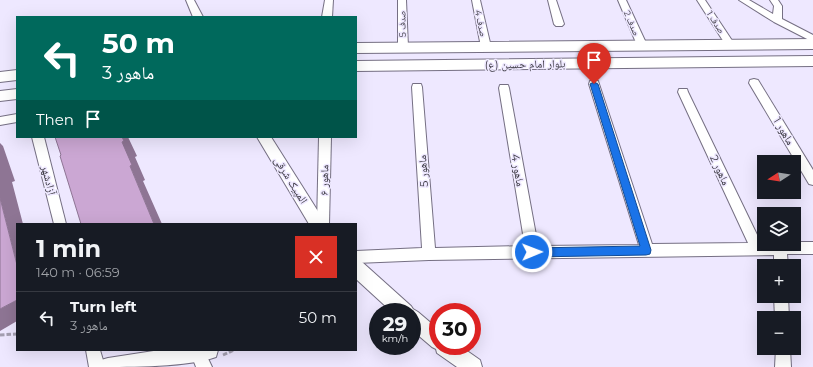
<!DOCTYPE html>
<html lang="en">
<head>
<meta charset="utf-8">
<style>
  body { margin:0; font-family:Montserrat,"Noto Naskh Arabic",sans-serif; background:#242831; color:#f1f3f6; height:100vh; display:flex; flex-direction:column; font-size:15px; white-space:nowrap }
  * { box-sizing:border-box; margin:0 }
  p { font-size:13px; color:#9ea1a6 }
  .icon { flex:none; width:22px; height:22px; fill:none; stroke:currentColor; stroke-width:2; stroke-linecap:round; stroke-linejoin:round }
  .map { position:relative; flex:1; overflow:hidden }
  .sheet { position:absolute; left:16px; top:223px; width:341px; height:128px; display:flex; flex-direction:column; background:#171b24; border-radius:0px; box-shadow:0 4px 16px #0002 }
  .sheet>* { flex:none }
  .banner { position:absolute; left:16px; top:16px; width:341px; height:122px; border-radius:0px; box-shadow:0 4px 16px #0002; background:#00695c; color:#fff; overflow:hidden }
  .needle { width:26px; rotate:258deg }
  .tools { position:absolute; left:757px; top:155px; display:grid; gap:8px }
  .tools a { display:grid; place-items:center; width:44px; height:44px; border-radius:0px; background:#171b24; box-shadow:0 4px 16px #0002; font-size:20px }
  .speed { position:absolute; left:369px; top:303px; display:flex; gap:8px; font-size:20px; font-weight:700; text-align:center }
  .speed>* { display:grid; place-content:center; width:52px; height:52px; border-radius:50%; background:#171b24; box-shadow:0 4px 16px #0002; line-height:1 }
  .speed small { font-size:10px; font-weight:400 }
  .speed .limit { border:6px solid #d22; background:#fff; color:#111 }
  .pin { position:absolute; display:grid; place-items:center; width:34px; height:34px; color:#fff; margin:-41px -17px; border-radius:50% 50% 50% 0; rotate:-45deg; box-shadow:0 0 4px #0007 }
  .pin .icon { rotate:45deg }
  .me { position:absolute; width:44px; margin:-22px; rotate:89deg; stroke-linejoin:round; filter:drop-shadow(0 0 3px #0008) }
  .turn { display:flex; align-items:center; gap:14px; height:84px; padding:0 20px; font-size:18px }
  .turn .icon { width:52px; height:52px; stroke-width:2.5 }
  .turn b { display:block; font-size:28px; line-height:34px }
  .then { display:flex; align-items:center; height:38px; padding:0 20px; background:#0003; gap:8px; font-size:15px }
  .round { display:grid; place-items:center; flex:none; width:42px; height:42px; border-radius:0px; background:#242831 }
  .headline { display:flex; align-items:center; justify-content:space-between; height:68px; padding:0 20px }
  h1 { font-size:24px; font-weight:700; line-height:30px }
  ul { padding:0; list-style:none }
  li { display:flex; align-items:center; gap:12px; height:52px; padding:0 20px; border-top:1px solid #363941 }
  li div { flex:1 }
  li b { display:block; font-size:15px }
  li em { font-style:normal }
  .map>svg:first-child { display:block }
  .lines { fill:none; stroke-linecap:round; stroke-linejoin:round }
  .minor-casing { stroke:#756f83; stroke-width:2 }
  .tertiary-casing { stroke:#756f83; stroke-width:2 }
  .secondary-casing { stroke:#756f83; stroke-width:2 }
  .path { stroke:#a49fb0; stroke-width:3; stroke-dasharray:4.5 2; stroke-linecap:butt }
  .minor { fill:#fff; fill-rule:evenodd }
  .tertiary { fill:#fff; fill-rule:evenodd }
  .secondary { fill:#fff; fill-rule:evenodd }
  .shaded-wall { fill:#8e7594 }
  .building { fill:#cba7d3; stroke:#8e7594 }
  .route { fill:#1a73e8; stroke:#114b97 }
  .labels { text-anchor:middle; dominant-baseline:central; stroke-width:3; stroke-linejoin:round; paint-order:stroke }
  .far-street-label { font-size:9px; fill:#3a3841; stroke:#eee8ff }
  .street-label { font-size:11px; fill:#3a3841; stroke:#eee8ff }
</style>
</head>
<body>
<div class="map">
<svg width="813" height="367" viewBox="0 0 813 367">
  <rect width="100%" height="100%" fill="#eee8ff"/>
  <g class="lines">
    <g class="minor-casing">
      <g id="minor">
        <polygon points="186,0 194,0 203,17 193,17"/>
        <polygon points="325,0 333,0 332,17 322,17"/>
        <polygon points="398,0 406,0 408,47 403,50 398,47"/>
        <polygon points="472,0 480,0 491,47 489,49 483,49 481,47"/>
        <polygon points="548,0 556,0 564,24 562,26 556,26 554,24"/>
        <polygon points="618,0 626,0 647,45 645,47 642,48 637,45"/>
        <polygon points="697,0 705,0 735,45 733,47 727,47"/>
        <polygon points="739,0 749,0 773,14 774,6 770,0 778,0 782,6 782,19 813,35 813,42 774,22"/>
        <polygon points="754,79 758,80 813,170 813,185 809,184 749,83 750,80"/>
        <polygon points="594,80 598,81 599,84 652,244 748,243 678,92 679,89 687,89 688,92 761,243 794,244 794,242 813,242 813,254 787,254 788,266 774,266 774,255 429,260 356,263 356,251 422,248 412,87 413,84 421,84 422,87 435,248 525,246 499,88 500,85 508,85 509,88 538,246 639,245 589,84 590,81"/>
        <polygon points="17,114 17,122 0,125 0,117"/>
        <polygon points="32,137 44,137 66,224 54,224"/>
        <polygon points="319,137 331,137 329,224 317,224"/>
        <polygon points="774,296 788,296 789,318 775,318"/>
        <polygon points="776,348 790,348 791,367 775,367"/>
        <polygon points="86,350 100,350 105,367 89,367"/>
        <polygon points="192,350 204,350 212,367 196,367 191,354"/>
      </g>
    </g>
    <g class="tertiary-casing">
      <g id="tertiary">
        <polygon points="257,137 271,137 326,224 309,224"/>
        <polygon points="356,260 362,262 411,306 413,309 418,312 438,329 438,346 460,346 480,360 482,367 457,367 437,353 436,349 432,347 412,330 412,312 392,312 356,279"/>
        <path d="M160,350H218L216,357C189,367 130,367 99,367L101,360L108,358Z"/>
      </g>
    </g>
    <g class="secondary-casing">
      <g id="secondary">
        <polygon points="813,39 813,49 356,53 356,43"/>
        <polygon points="813,56 813,66 356,71 356,61"/>
        <polygon points="17,70 17,80 0,82 0,72"/>
        <polygon points="17,89 17,99 0,101 0,91"/>
      </g>
    </g>
    <g class="path">
      <polyline points="0,335 17,334"/>
      <polyline points="223,355 234,350"/>
    </g>
    <use href="#minor" class="minor"/>
    <use href="#tertiary" class="tertiary"/>
    <use href="#secondary" class="secondary"/>
  </g>
  <g class="shaded-wall">
    <polygon points="122,137 128,137 137,156 135,157 145,180 143,181 162,224 154,224 130,166 122,142"/>
    <polygon points="0,143 3,146 15,181 12,182 23,224 17,224 17,265 0,198"/>
    <polygon points="17,300 17,321 0,331 0,309"/>
  </g>
  <g class="building">
    <polygon points="55,137 122,137 124,141 122,142 132,165 130,166 154,224 81,224 60,156 61,155"/>
    <polygon points="0,198 17,265 17,300 0,309"/>
  </g>
  <polygon class="route" points="594,82 598,84 651,250 650,254 646,255 532,257 529,256 527,252 529,249 532,248 640,246 590,84"/>
  <g class="labels">
    <g class="far-street-label">
      <text transform="translate(716 22) rotate(57)">صدف 1</text>
      <text transform="translate(481 23) rotate(78)">صدف 4</text>
      <text transform="translate(632 23) rotate(66)">صدف 2</text>
      <text transform="translate(402 24) rotate(-91)">صدف 5</text>
    </g>
    <g class="street-label">
      <text transform="translate(525 64) rotate(-1)">بلوار امام حسین (ع)</text>
      <text transform="translate(784 131) rotate(59)">ماهور 1</text>
      <text transform="translate(518 170) rotate(80)">ماهور 4</text>
      <text transform="translate(720 170) rotate(65)">ماهور 2</text>
      <text transform="translate(423 171) rotate(-94)">ماهور 5</text>
      <text transform="translate(49 180) rotate(76)">آزادشهر</text>
      <text transform="translate(291 180) rotate(58)">المپیک شرقی</text>
      <text transform="translate(324 180) rotate(-89)">ماهور ۶</text>
    </g>
  </g>
</svg>
<div class="tools">
<a><svg class="needle" viewBox="-14 -14 28 28"><path d="M0-13l5 13h-10z" fill="#e53935"/><path d="M0 13l5-13h-10z" fill="#9ea1a6"/></svg></a>
<a><svg class="icon" aria-label="layers" viewBox="0 0 24 24"><path d="M12 4l9 5-9 5-9-5zM3 14l9 5 9-5"/></svg></a>
<a>+</a>
<a>−</a>
</div>
<div class="speed"><div>29<small>km/h</small></div><div class="limit">30</div></div>
<div class="pin" style="left:594px;top:84px;background:#d93025"><svg class="icon" aria-label="arrive" viewBox="0 0 24 24"><path d="M6 21V4h12l-3 4 3 4H6"/></svg></div>
<svg class="me" style="left:532px;top:252px" viewBox="-20 -20 40 40"><circle r="17" fill="#1a73e8" stroke="#fff" stroke-width="3"/><path d="M0-11L8 9 0 5-8 9z" fill="#fff"/></svg>
<div class="banner">
<div class="turn"><svg class="icon" aria-label="left" viewBox="0 0 24 24"><path d="M17 20v-9H6M10 6l-5 5 5 5"/></svg><div><b>50 m</b>ماهور 3</div></div>
<div class="then">Then<svg class="icon" aria-label="arrive" viewBox="0 0 24 24"><path d="M6 21V4h12l-3 4 3 4H6"/></svg></div>
</div>
<section class="sheet">
<div class="headline"><div><h1>1 min</h1><p>140 m · 06:59</p></div><a class="round" style="background:#d93025;color:#fff"><svg class="icon" aria-label="close" viewBox="0 0 24 24"><path d="M6 6l12 12M18 6L6 18"/></svg></a></div>
<ul>
<li><svg class="icon" aria-label="left" viewBox="0 0 24 24"><path d="M17 20v-9H6M10 6l-5 5 5 5"/></svg><div><b>Turn left</b><p>ماهور 3</p></div><em>50 m</em></li>
</ul>
</section>
</div>
</body>
</html>
